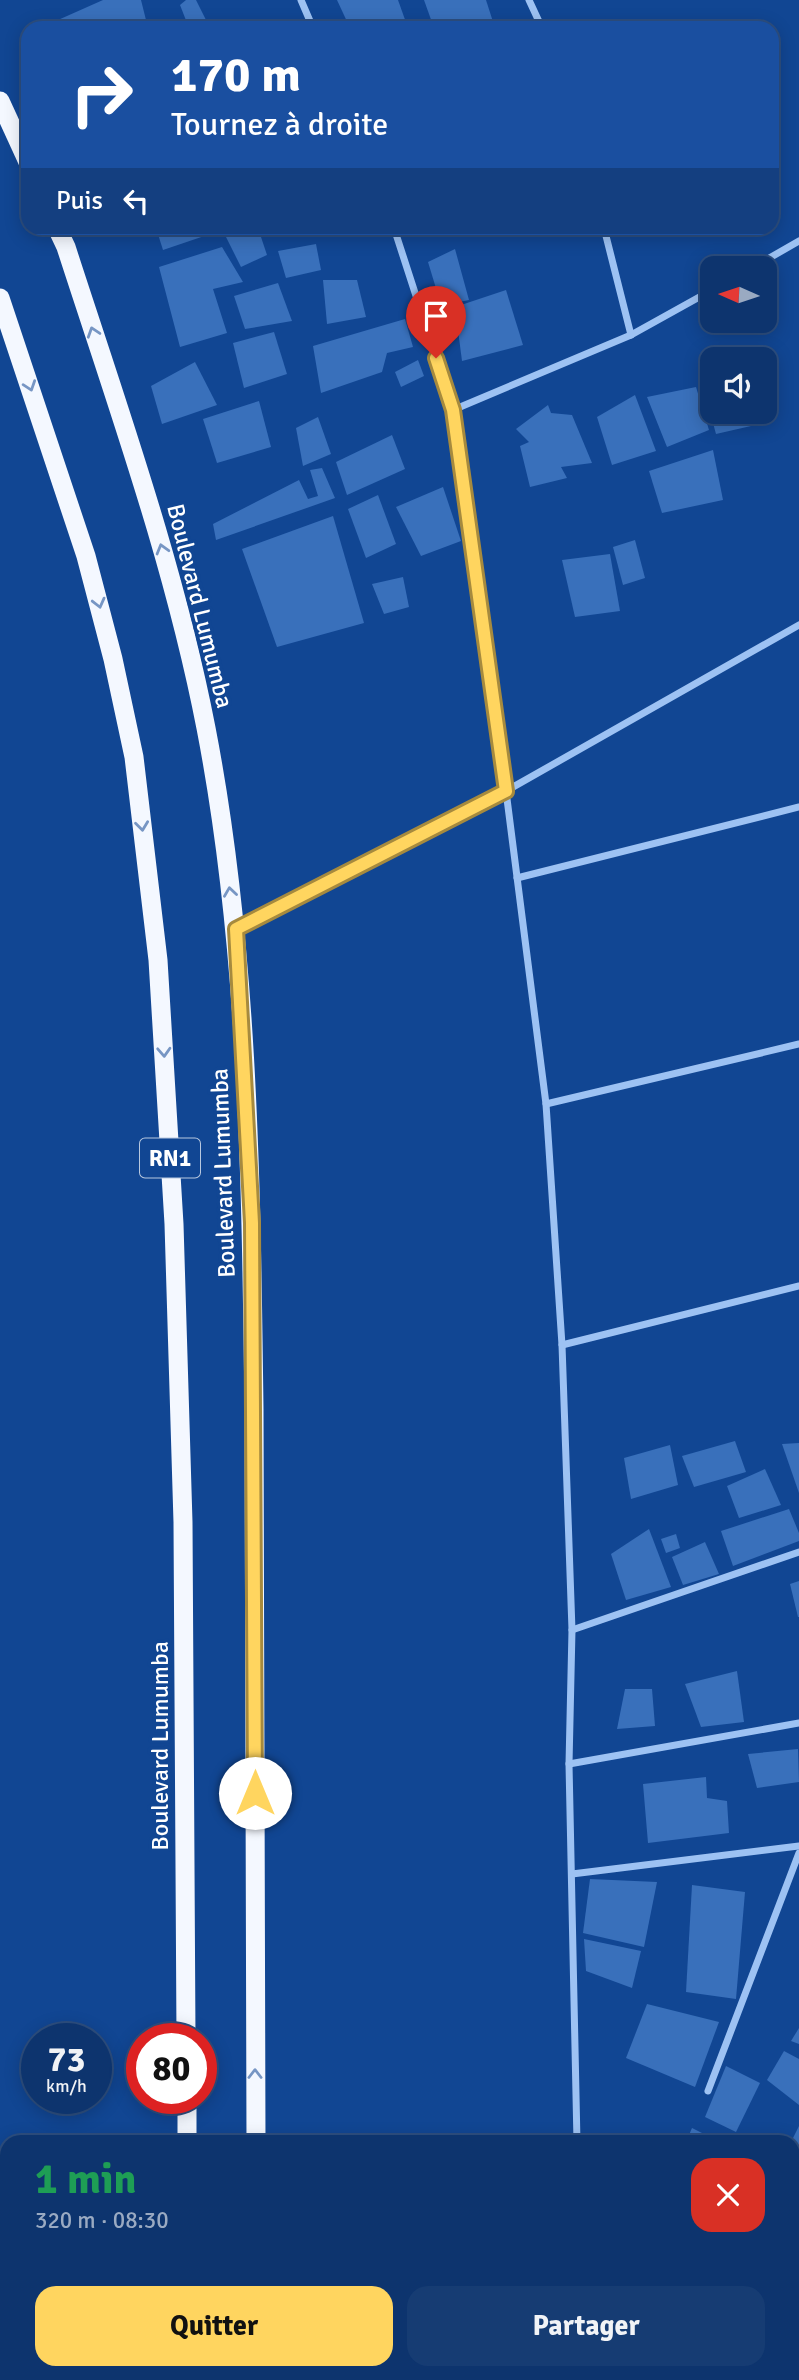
<!DOCTYPE html>
<html lang="fr">
<head>
<meta charset="utf-8">
<style>
  body { margin:0; font-family:Signika,sans-serif; background:#163c73; color:#f1f3f6; height:100vh; display:flex; flex-direction:column; font-size:26px; white-space:nowrap }
  * { box-sizing:border-box; margin:0 }
  p { font-size:23px; color:#9aaac2 }
  .icon { flex:none; width:38px; height:38px; fill:none; stroke:currentColor; stroke-width:2; stroke-linecap:round; stroke-linejoin:round }
  .map { position:relative; flex:1; overflow:hidden }
  .details { position:absolute; left:0px; top:2135px; width:800px; height:245px; display:flex; flex-direction:column; background:#0d346e; border-radius:21px 21px 0 0; box-shadow:0 4px 18px #0003,0 0 0 2px #2d4f81 }
  .details>* { flex:none }
  .guide { position:absolute; left:21px; top:21px; width:758px; height:214px; border-radius:21px; box-shadow:0 4px 18px #0003,0 0 0 2px #2d4f81; background:#1a4fa0; color:#fff; overflow:hidden }
  .needle { width:46px; rotate:273deg }
  .buttons { position:absolute; left:700px; top:256px; display:grid; gap:14px }
  .buttons a { display:grid; place-items:center; width:77px; height:77px; border-radius:14px; background:#0d346e; box-shadow:0 4px 18px #0003,0 0 0 2px #2d4f81; font-size:35px }
  .speed { position:absolute; left:21px; top:2023px; display:flex; gap:14px; font-size:35px; font-weight:700; text-align:center }
  .speed>* { display:grid; place-content:center; width:91px; height:91px; border-radius:50%; background:#0d346e; box-shadow:0 4px 18px #0003,0 0 0 2px #2d4f81; line-height:1 }
  .speed small { font-size:18px; font-weight:400 }
  .speed .limit { border:10px solid #d22; background:#fff; color:#111 }
  .pin { position:absolute; display:grid; place-items:center; width:60px; height:60px; color:#fff; margin:-72px -30px; border-radius:50% 50% 50% 0; rotate:-45deg; box-shadow:0 0 7px #0007 }
  .pin .icon { rotate:45deg }
  .me { position:absolute; width:77px; margin:-38px; rotate:0deg; stroke-linejoin:round; filter:drop-shadow(0 0 5px #0008) }
  .turn { display:flex; align-items:center; gap:24px; height:147px; padding:0 35px; font-size:32px }
  .turn .icon { width:91px; height:91px; stroke-width:2.5 }
  .turn b { display:block; font-size:49px; line-height:60px }
  .then { display:flex; align-items:center; height:66px; padding:0 35px; background:#0003; gap:14px; font-size:26px }
  .round { display:grid; place-items:center; flex:none; width:74px; height:74px; border-radius:21px; background:#163c73 }
  .headline { display:flex; align-items:center; justify-content:space-between; height:119px; padding:0 35px }
  h1 { font-size:42px; font-weight:700; line-height:52px; color:#1e9e55 }
  .cta { display:flex; gap:14px; margin-top:auto; padding:14px 35px }
  .cta a { flex:1; height:80px; border-radius:21px; background:#ffd55f; color:#111; font-size:28px; font-weight:700; line-height:80px; text-align:center }
  .cta a+a { background:#163c73; color:#f1f3f6 }
  .map>svg:first-child { display:block }
  .building { fill:#3970bb }
  .lines { fill:none; stroke-linecap:round; stroke-linejoin:round }
  .minor { stroke:#9dc2f3; stroke-width:7 }
  .trunk { stroke:#f4f8ff; stroke-width:19 }
  .oneway { stroke:#7796c4 }
  .route-casing { stroke:#a68a3e; stroke-width:18 }
  .route { stroke:#ffd55f; stroke-width:12 }
  .labels { text-anchor:middle; dominant-baseline:central; stroke-width:7; stroke-linejoin:round; paint-order:stroke }
  .shield { fill:#114693; stroke:#b8c8df; stroke-width:2 }
  .shield-label { font-size:23px; font-weight:bold; fill:#fff }
  .street-label { font-size:24px; fill:#fff; stroke:#114693 }
</style>
</head>
<body>
<div class="map">
<svg width="799" height="2380" viewBox="0 0 799 2380">
  <rect width="100%" height="100%" fill="#114693"/>
  <g class="building">
    <polygon points="103,0 141,0 148,28 61,28 58,20"/>
    <polygon points="186,0 196,0 210,28 189,28 180,5"/>
    <polygon points="337,0 398,0 408,28 350,28"/>
    <polygon points="424,0 486,0 495,28 434,28"/>
    <polygon points="156,228 228,228 163,250"/>
    <polygon points="252,228 258,228 267,255 241,267 226,237"/>
    <polygon points="316,244 321,270 286,278 278,251"/>
    <polygon points="222,247 243,282 213,289 227,333 180,347 159,267"/>
    <polygon points="455,249 469,300 454,303 442,308 428,262"/>
    <polygon points="323,280 357,280 366,317 327,324"/>
    <polygon points="278,283 292,321 245,329 234,296"/>
    <polygon points="506,290 523,345 462,361 455,307"/>
    <polygon points="405,319 413,347 387,353 382,372 321,393 313,346"/>
    <polygon points="274,332 287,374 244,388 233,343"/>
    <polygon points="418,360 424,376 401,387 395,372"/>
    <polygon points="195,362 217,405 162,424 151,386"/>
    <polygon points="696,387 709,430 667,447 647,397"/>
    <polygon points="635,395 656,451 612,465 597,417"/>
    <polygon points="712,400 712,411 745,411 751,426 716,434 707,401"/>
    <polygon points="259,401 271,447 217,463 203,419"/>
    <polygon points="548,405 551,413 572,415 592,463 561,467 567,478 530,487 520,446 529,442 516,429"/>
    <polygon points="318,417 331,454 303,466 296,428"/>
    <polygon points="392,435 405,469 347,495 336,462"/>
    <polygon points="713,450 723,500 662,513 649,471"/>
    <polygon points="322,468 335,498 216,540 213,524 299,480 308,499 318,496 310,470"/>
    <polygon points="443,487 461,541 421,556 396,507"/>
    <polygon points="378,495 396,544 366,558 348,509"/>
    <polygon points="333,516 364,623 277,647 242,549"/>
    <polygon points="635,540 645,578 623,585 613,547"/>
    <polygon points="610,554 620,611 575,617 562,560"/>
    <polygon points="403,577 409,607 384,614 372,584"/>
    <polygon points="735,1441 746,1472 694,1487 682,1456"/>
    <polygon points="799,1443 799,1493 782,1444"/>
    <polygon points="670,1445 678,1485 631,1499 624,1458"/>
    <polygon points="765,1469 781,1505 739,1518 727,1486"/>
    <polygon points="789,1509 799,1533 799,1541 733,1566 721,1531"/>
    <polygon points="649,1529 671,1587 626,1600 611,1554"/>
    <polygon points="676,1534 680,1548 666,1553 661,1539"/>
    <polygon points="705,1542 719,1574 683,1585 672,1557"/>
    <polygon points="799,1581 799,1617 798,1617 790,1584"/>
    <polygon points="737,1671 744,1722 701,1727 685,1684"/>
    <polygon points="625,1689 652,1689 655,1726 617,1729"/>
    <polygon points="798,1749 799,1782 757,1788 748,1754"/>
    <polygon points="706,1777 707,1798 727,1801 729,1833 648,1843 643,1784"/>
    <polygon points="590,1879 657,1882 644,1947 583,1933"/>
    <polygon points="692,1885 745,1892 736,1999 686,1992"/>
    <polygon points="584,1939 641,1951 632,1988 586,1971"/>
    <polygon points="647,2004 719,2022 695,2087 626,2058"/>
    <polygon points="799,2028 799,2044 791,2041"/>
    <polygon points="784,2051 799,2059 799,2105 767,2080"/>
    <polygon points="726,2066 760,2083 736,2132 705,2117"/>
    <polygon points="799,2126 799,2167 793,2163 791,2142"/>
    <polygon points="692,2128 720,2142 686,2142"/>
    <polygon points="793,2176 799,2180 799,2222 793,2218"/>
    <polygon points="793,2314 799,2316 799,2360 794,2380 757,2380 759,2373 793,2373"/>
    <polygon points="518,2373 568,2373 569,2380 518,2380"/>
    <polygon points="622,2373 703,2373 702,2380 621,2380"/>
  </g>
  <g class="lines">
    <g class="minor">
      <polyline points="301,0 313,28"/>
      <polyline points="529,0 542,28"/>
      <polyline points="394,228 453,410 506,791 546,1104 562,1345 572,1630 569,1764 577,2142"/>
      <polyline points="604,228 631,335"/>
      <polyline points="752,268 799,241"/>
      <polyline points="453,410 631,335 712,290"/>
      <polyline points="517,878 799,807"/>
      <polyline points="236,929 506,791 799,625"/>
      <polyline points="546,1104 799,1044"/>
      <polyline points="562,1345 799,1286"/>
      <polyline points="572,1630 799,1552"/>
      <polyline points="569,1764 799,1723"/>
      <polyline points="572,1874 799,1846"/>
      <polyline points="708,2091 799,1853"/>
      <polyline points="793,2291 799,2281"/>
      <polyline points="793,2297 799,2301"/>
      <polyline points="578,2373 578,2380"/>
      <polyline points="723,2380 723,2373"/>
    </g>
    <g class="trunk">
      <polyline points="0,101 28,162"/>
      <path d="M57,228L66,247C117,405 174,563 206,728C249,950 251,1183 254,1409C256,1654 255,1898 256,2142"/>
      <polyline points="0,298 86,556 113,659 134,757 158,960 174,1224 183,1522 186,2039"/>
      <polyline points="187,2098 187,2142"/>
      <polyline points="188,2373 189,2380"/>
      <polyline points="256,2373 256,2380"/>
    </g>
  </g>
  <defs><path id="oneway-chevron" d="M-2-3.5L2.5 0L-2 3.5" fill="none" stroke-width="1.6" stroke-linecap="round" stroke-linejoin="round" transform="scale(1.75)"/></defs>
  <g class="oneway">
    <use href="#oneway-chevron" transform="translate(93 332) rotate(-108)"/>
    <use href="#oneway-chevron" transform="translate(30 386) rotate(71)"/>
    <use href="#oneway-chevron" transform="translate(162 549) rotate(-106)"/>
    <use href="#oneway-chevron" transform="translate(99 603) rotate(76)"/>
    <use href="#oneway-chevron" transform="translate(142 826) rotate(83)"/>
    <use href="#oneway-chevron" transform="translate(230 892) rotate(-98)"/>
    <use href="#oneway-chevron" transform="translate(164 1052) rotate(87)"/>
    <use href="#oneway-chevron" transform="translate(255 2074) rotate(-90)"/>
  </g>
  <g class="lines">
    <g class="route-casing">
      <polyline id="route" points="255,1793 252,1223 236,929 506,791 453,410 436,358"/>
    </g>
    <use href="#route" class="route"/>
  </g>
  <g class="labels">
    <rect class="shield" x="140" y="1138.5" width="60" height="39" rx="5"/>
    <g class="shield-label">
      <text x="170" y="1158">RN1</text>
    </g>
    <g class="street-label">
      <text transform="translate(200 606) rotate(76)">Boulevard Lumumba</text>
      <text transform="translate(223 1173) rotate(-92)">Boulevard Lumumba</text>
      <text transform="translate(160 1746) rotate(-90)">Boulevard Lumumba</text>
    </g>
  </g>
</svg>
<div class="buttons">
<a><svg class="needle" viewBox="-14 -14 28 28"><path d="M0-13l5 13h-10z" fill="#e53935"/><path d="M0 13l5-13h-10z" fill="#9aaac2"/></svg></a>
<a><svg class="icon" aria-label="sound" viewBox="0 0 24 24"><path d="M4 9h4l5-4v14l-5-4H4zM17 9q2 3 0 6"/></svg></a>
</div>
<div class="speed"><div>73<small>km/h</small></div><div class="limit">80</div></div>
<div class="pin" style="left:436px;top:358px;background:#d93025"><svg class="icon" aria-label="arrive" viewBox="0 0 24 24"><path d="M6 21V4h12l-3 4 3 4H6"/></svg></div>
<svg class="me" style="left:255px;top:1793px" viewBox="-20 -20 40 40"><circle r="19" fill="#fff"/><path d="M0-13L10 11 0 6-10 11z" fill="#ffd55f"/></svg>
<div class="guide">
<div class="turn"><svg class="icon" aria-label="right" viewBox="0 0 24 24"><path d="M7 20v-9h11M14 6l5 5-5 5"/></svg><div><b>170 m</b>Tournez à droite</div></div>
<div class="then">Puis<svg class="icon" aria-label="left" viewBox="0 0 24 24"><path d="M17 20v-9H6M10 6l-5 5 5 5"/></svg></div>
</div>
<section class="details">
<div class="headline"><div><h1>1 min</h1><p>320 m · 08:30</p></div><a class="round" style="background:#d93025;color:#fff"><svg class="icon" aria-label="close" viewBox="0 0 24 24"><path d="M6 6l12 12M18 6L6 18"/></svg></a></div>
<div class="cta"><a>Quitter</a><a>Partager</a></div>
</section>
</div>
</body>
</html>
